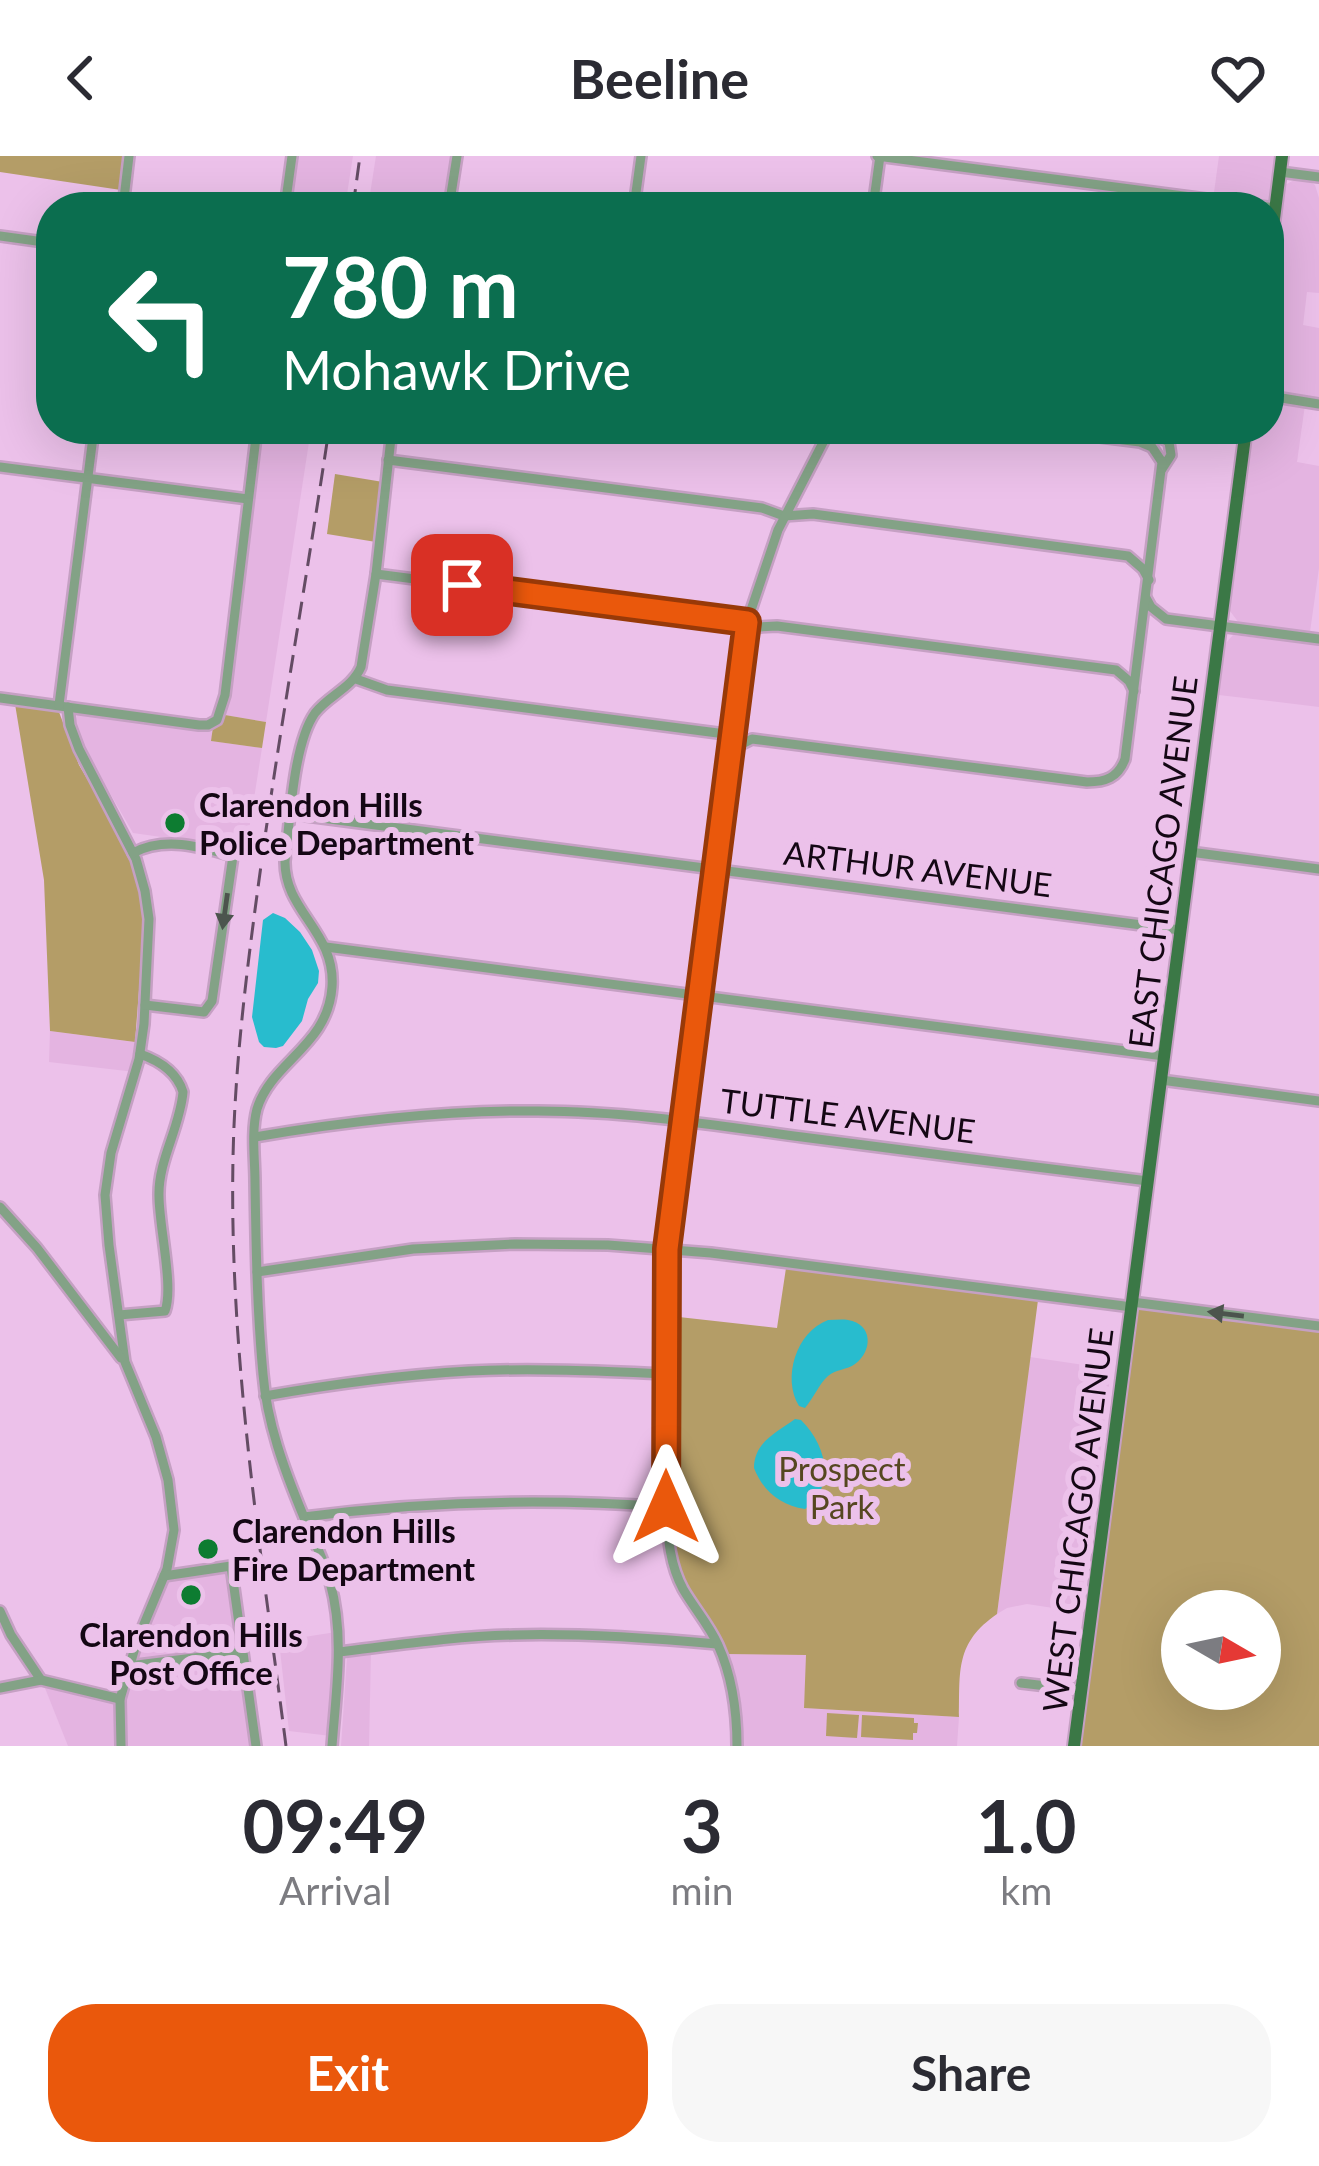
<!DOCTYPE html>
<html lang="en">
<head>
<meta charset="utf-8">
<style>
  body { margin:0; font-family:Lato,sans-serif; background:#f7f7f7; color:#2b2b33; height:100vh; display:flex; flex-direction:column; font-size:45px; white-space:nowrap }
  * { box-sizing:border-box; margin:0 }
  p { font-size:39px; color:#7c7c81 }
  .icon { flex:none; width:66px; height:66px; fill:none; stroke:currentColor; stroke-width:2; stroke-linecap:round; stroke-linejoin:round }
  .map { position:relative; height:1590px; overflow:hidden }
  .drawer { display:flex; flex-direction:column; background:#fff; flex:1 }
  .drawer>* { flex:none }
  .hud { position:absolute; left:36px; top:36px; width:1248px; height:252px; border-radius:48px; box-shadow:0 12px 48px #0002; background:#0b6e4f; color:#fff; overflow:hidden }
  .needle { width:78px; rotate:99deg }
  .buttons { position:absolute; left:1161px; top:1434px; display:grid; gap:24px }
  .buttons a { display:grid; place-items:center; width:120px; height:120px; border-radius:50%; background:#fff; box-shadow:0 12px 48px #0002; font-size:60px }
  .pin { position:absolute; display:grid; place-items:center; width:102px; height:102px; color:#fff; margin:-51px; border-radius:24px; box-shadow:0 6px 18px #0006 }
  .me { position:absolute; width:132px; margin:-66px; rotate:0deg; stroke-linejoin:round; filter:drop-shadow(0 0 9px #0008) }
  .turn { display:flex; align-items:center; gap:42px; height:252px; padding:0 48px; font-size:54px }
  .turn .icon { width:156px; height:156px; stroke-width:2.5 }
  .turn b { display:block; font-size:84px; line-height:102px }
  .eta { display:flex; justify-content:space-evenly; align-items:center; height:204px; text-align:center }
  .eta b { font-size:72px; font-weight:700; line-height:84px }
  .action { display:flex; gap:24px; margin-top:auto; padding:24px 48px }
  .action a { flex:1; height:138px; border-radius:48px; background:#ea580c; color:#fff; font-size:48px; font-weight:700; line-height:138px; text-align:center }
  .action a+a { background:#f7f7f7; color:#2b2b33 }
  header { display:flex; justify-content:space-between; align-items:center; height:156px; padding:0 48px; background:#fff; font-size:54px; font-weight:700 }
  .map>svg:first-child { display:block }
  .built { fill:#e4b4e1 }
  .green { fill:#b49d67; fill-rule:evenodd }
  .water { fill:#28bcce }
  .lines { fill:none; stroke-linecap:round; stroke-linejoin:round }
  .minor-casing { stroke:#c5a0c3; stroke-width:14 }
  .major-casing { stroke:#c5a0c3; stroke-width:16 }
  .minor { stroke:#83a286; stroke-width:9 }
  .major { stroke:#3b7846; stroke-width:12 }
  .rail { stroke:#644c64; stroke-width:3; stroke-dasharray:18 9; stroke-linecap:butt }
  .oneway { fill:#4c544d }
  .route-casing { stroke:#983908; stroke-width:30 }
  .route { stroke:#ea580c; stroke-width:21 }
  .poi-dot { fill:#0d7c31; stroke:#ecc1ea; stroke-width:4.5 }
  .labels { text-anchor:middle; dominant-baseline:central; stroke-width:12; stroke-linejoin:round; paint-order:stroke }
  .poi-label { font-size:33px; font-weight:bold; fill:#140714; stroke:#ecc1ea; text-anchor:start }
  .street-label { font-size:33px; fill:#140714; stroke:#ecc1ea }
  .park-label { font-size:33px; fill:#564720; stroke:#ecc1ea }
</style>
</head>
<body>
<header><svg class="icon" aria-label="back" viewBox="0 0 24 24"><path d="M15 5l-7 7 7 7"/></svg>Beeline<svg class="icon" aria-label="heart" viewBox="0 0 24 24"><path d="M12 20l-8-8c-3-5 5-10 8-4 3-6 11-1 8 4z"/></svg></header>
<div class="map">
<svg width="1319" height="1590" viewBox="0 0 1319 1590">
  <rect width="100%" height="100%" fill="#ecc1ea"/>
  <g class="built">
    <polygon points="295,0 353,0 345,51 289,51"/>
    <polygon points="376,0 454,0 446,51 368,51"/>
    <polygon points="1219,0 1278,0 1269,70 1269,51 1212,51"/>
    <polygon points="1296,23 1308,24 1315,29 1319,42 1319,137 1307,136 1303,169 1319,172 1319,244 1269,235 1269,143 1283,34 1285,29"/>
    <polygon points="1269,243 1305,249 1297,306 1319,310 1319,412 1310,476 1239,467 1230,455 1252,273 1269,273"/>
    <polygon points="261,273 311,273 266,566 225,559"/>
    <polygon points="1233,479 1319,489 1319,551 1219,539 1225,488"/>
    <polygon points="84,557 201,573 213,571 212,585 262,592 246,693 133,677 82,589 75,565 77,559"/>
    <polygon points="50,875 141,887 135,916 49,906"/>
    <polygon points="1030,1201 1111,1213 1080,1456 1027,1448 1007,1452 997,1458"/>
    <polygon points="228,1413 240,1494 132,1507 166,1422"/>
    <polygon points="336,1476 331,1580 289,1575 279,1485"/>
    <polygon points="371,1495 369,1590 341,1590 347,1501"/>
    <polygon points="727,1498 807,1499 804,1552 959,1561 957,1590 741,1590 739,1538"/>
    <polygon points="240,1499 252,1590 123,1590 123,1542 130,1511"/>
    <polygon points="43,1527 118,1543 119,1590 68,1590"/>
  </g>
  <g class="green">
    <polygon points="0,0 125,0 121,34 0,16"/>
    <polygon points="335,318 383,326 376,386 327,378"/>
    <polygon points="15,548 59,556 79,609 130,696 140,732 144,769 135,886 50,875 44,724"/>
    <polygon points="225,559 266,566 262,592 211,585 213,571"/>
    <path d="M786,1112L1038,1144L997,1458C955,1487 960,1515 959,1561L804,1552L806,1499L727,1498L682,1419L675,1393L671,1354L670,1160L777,1172Z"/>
    <path d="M1143,1152L1319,1174V1590H1080L1136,1161L1138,1154ZM1182,1455H1260V1533H1182Z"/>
    <polygon points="827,1557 859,1559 857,1582 826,1580"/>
    <polygon points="862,1559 914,1562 914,1567 918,1567 917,1577 913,1577 913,1584 861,1581"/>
  </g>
  <g class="water">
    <polygon points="273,757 285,762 300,776 312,794 319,815 318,827 308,843 302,865 283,890 276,892 264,891 259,886 252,861 263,764"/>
    <path d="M828,1164C835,1164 842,1163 848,1164C873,1168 873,1195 855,1208C847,1214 836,1213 828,1220C819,1228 813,1243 805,1252L799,1250C782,1222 796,1176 828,1164Z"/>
    <path d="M795,1263L801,1264C826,1289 837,1329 805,1353C780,1349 763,1335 754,1312C754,1286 776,1277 795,1263Z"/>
  </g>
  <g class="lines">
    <g class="minor-casing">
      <g id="minor">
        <polyline points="877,0 1276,52"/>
        <polyline points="1280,16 1319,21"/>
        <polyline points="123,51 129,0"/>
        <polyline points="285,51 292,0"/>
        <polyline points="449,51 457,0"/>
        <polyline points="634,51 641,0"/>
        <polyline points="873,51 880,0"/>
        <polyline points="0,80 51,87"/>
        <polyline points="1269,240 1319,248"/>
        <polyline points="1145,285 1161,282 1169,286 1171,299 1162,313"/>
        <polyline points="388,304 762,352 784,360 813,358 1128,400 1143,413 1149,424"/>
        <polyline points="0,311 248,343"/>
        <polyline points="376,418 747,466"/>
        <polyline points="1146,442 1151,451 1166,463 1319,483"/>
        <polyline points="746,478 759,471 777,470 1116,514 1129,525 1134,535"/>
        <polyline points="356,523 387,534 733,579"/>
        <polyline points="0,542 199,569 208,569 217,564 225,539 257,273"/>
        <polyline points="59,549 94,273"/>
        <polyline points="68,551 70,569 79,593 136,703 145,735 149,763 144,868 139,903 111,997 105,1039 109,1089 125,1206 156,1281 168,1324 174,1374 167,1413 137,1485 120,1543 121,1590"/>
        <path d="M733,597L740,589L752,583L1087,626C1105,626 1118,622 1125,603L1162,306L1152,291L1140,286L1036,273"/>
        <polyline points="291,658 1180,774"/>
        <polyline points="1190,696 1319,713"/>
        <path d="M133,697C165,680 201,691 233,700L212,845L204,856L145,849"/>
        <polyline points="326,791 1164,900"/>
        <polyline points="1161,924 1319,945"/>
        <path d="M255,981C349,965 442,954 538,955C626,955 714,969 802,981C917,996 1033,1011 1148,1025"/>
        <polyline points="0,1051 37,1092 121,1202"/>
        <polyline points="257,1116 413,1093 515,1088 608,1089 711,1097 1132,1151"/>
        <polyline points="1132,1146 1319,1170"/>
        <path d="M119,1159L165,1155C174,1131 159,1070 159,1040C158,1004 180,972 183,936C177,916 160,905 140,898"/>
        <path d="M265,1240C333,1228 400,1219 469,1215C535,1212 600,1215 666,1218"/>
        <path d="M304,1361C425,1345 544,1342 666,1351"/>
        <polyline points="164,1420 231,1410 256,1590"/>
        <polyline points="0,1455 11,1479 41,1524"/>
        <path d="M339,1496C397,1489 455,1480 514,1479C582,1477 650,1482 717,1488"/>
        <polyline points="129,1510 242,1496"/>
        <polyline points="1021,1527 1081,1534"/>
        <polyline points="0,1532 41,1524 120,1543"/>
        <path d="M332,1590C336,1536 345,1480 330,1426C324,1403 312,1381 303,1359C284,1313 267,1267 263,1218C257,1154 256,1090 255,1026C255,1003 251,976 257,953C271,906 328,890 332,831C336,776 284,755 285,705C290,666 293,588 315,557C329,539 352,532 361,511L376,418L392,273"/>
        <path d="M737,1590C737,1555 733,1522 718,1489C709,1469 694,1452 683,1433C669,1407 668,1380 666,1351L667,1093L747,466L778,374L830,273"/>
      </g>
    </g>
    <g class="major-casing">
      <g id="major">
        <polyline points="1269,102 1282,0"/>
        <polyline points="1074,1590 1246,273"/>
      </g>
    </g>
    <use href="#minor" class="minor"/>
    <use href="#major" class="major"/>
    <g class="rail">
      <polyline points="353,51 360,0"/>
      <path d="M286,1590C261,1395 229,1200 233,1002C235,899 249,797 263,695C283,554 308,414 329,273"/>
    </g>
  </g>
  <defs><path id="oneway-solid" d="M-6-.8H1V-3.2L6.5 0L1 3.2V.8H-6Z" transform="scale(3)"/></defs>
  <g class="oneway">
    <use href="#oneway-solid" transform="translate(225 755) rotate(98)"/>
    <use href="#oneway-solid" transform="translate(1226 1158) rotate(-173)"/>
  </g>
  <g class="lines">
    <g class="route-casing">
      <polyline id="route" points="462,429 747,466 667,1093 666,1351"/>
    </g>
    <use href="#route" class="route"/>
  </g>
  <g class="poi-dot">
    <circle cx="175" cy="667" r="12"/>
    <circle cx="208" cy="1393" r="12"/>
    <circle cx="191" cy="1439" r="12"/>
  </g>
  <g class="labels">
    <g class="poi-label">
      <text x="199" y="648">Clarendon Hills<tspan x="199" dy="38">Police Department</tspan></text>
      <text x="232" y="1374">Clarendon Hills<tspan x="232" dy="38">Fire Department</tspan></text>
      <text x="191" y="1478" text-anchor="middle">Clarendon Hills<tspan x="191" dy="38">Post Office</tspan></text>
    </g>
    <g class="street-label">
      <text transform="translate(1162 706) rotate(-83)">EAST CHICAGO AVENUE</text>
      <text transform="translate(918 712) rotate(7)">ARTHUR AVENUE</text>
      <text transform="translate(848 959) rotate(7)">TUTTLE AVENUE</text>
      <text transform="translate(1077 1364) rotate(-83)">WEST CHICAGO AVENUE</text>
    </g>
    <g class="park-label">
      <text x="842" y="1312">Prospect<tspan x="842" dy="38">Park</tspan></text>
    </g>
  </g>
</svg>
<div class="buttons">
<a><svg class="needle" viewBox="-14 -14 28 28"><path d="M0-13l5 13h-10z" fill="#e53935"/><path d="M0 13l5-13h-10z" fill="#7c7c81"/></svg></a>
</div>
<div class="pin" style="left:462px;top:429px;background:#d93025"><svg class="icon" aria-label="arrive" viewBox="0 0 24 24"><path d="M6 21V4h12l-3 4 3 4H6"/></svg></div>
<svg class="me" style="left:666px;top:1351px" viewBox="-20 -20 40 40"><path d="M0-17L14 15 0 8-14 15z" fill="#ea580c" stroke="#fff" stroke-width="4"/></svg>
<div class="hud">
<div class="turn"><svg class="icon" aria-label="left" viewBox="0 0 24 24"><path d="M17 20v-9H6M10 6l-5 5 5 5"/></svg><div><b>780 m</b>Mohawk Drive</div></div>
</div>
</div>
<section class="drawer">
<div class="eta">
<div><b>09:49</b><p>Arrival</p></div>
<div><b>3</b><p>min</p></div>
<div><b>1.0</b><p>km</p></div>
</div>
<div class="action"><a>Exit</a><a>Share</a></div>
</section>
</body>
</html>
